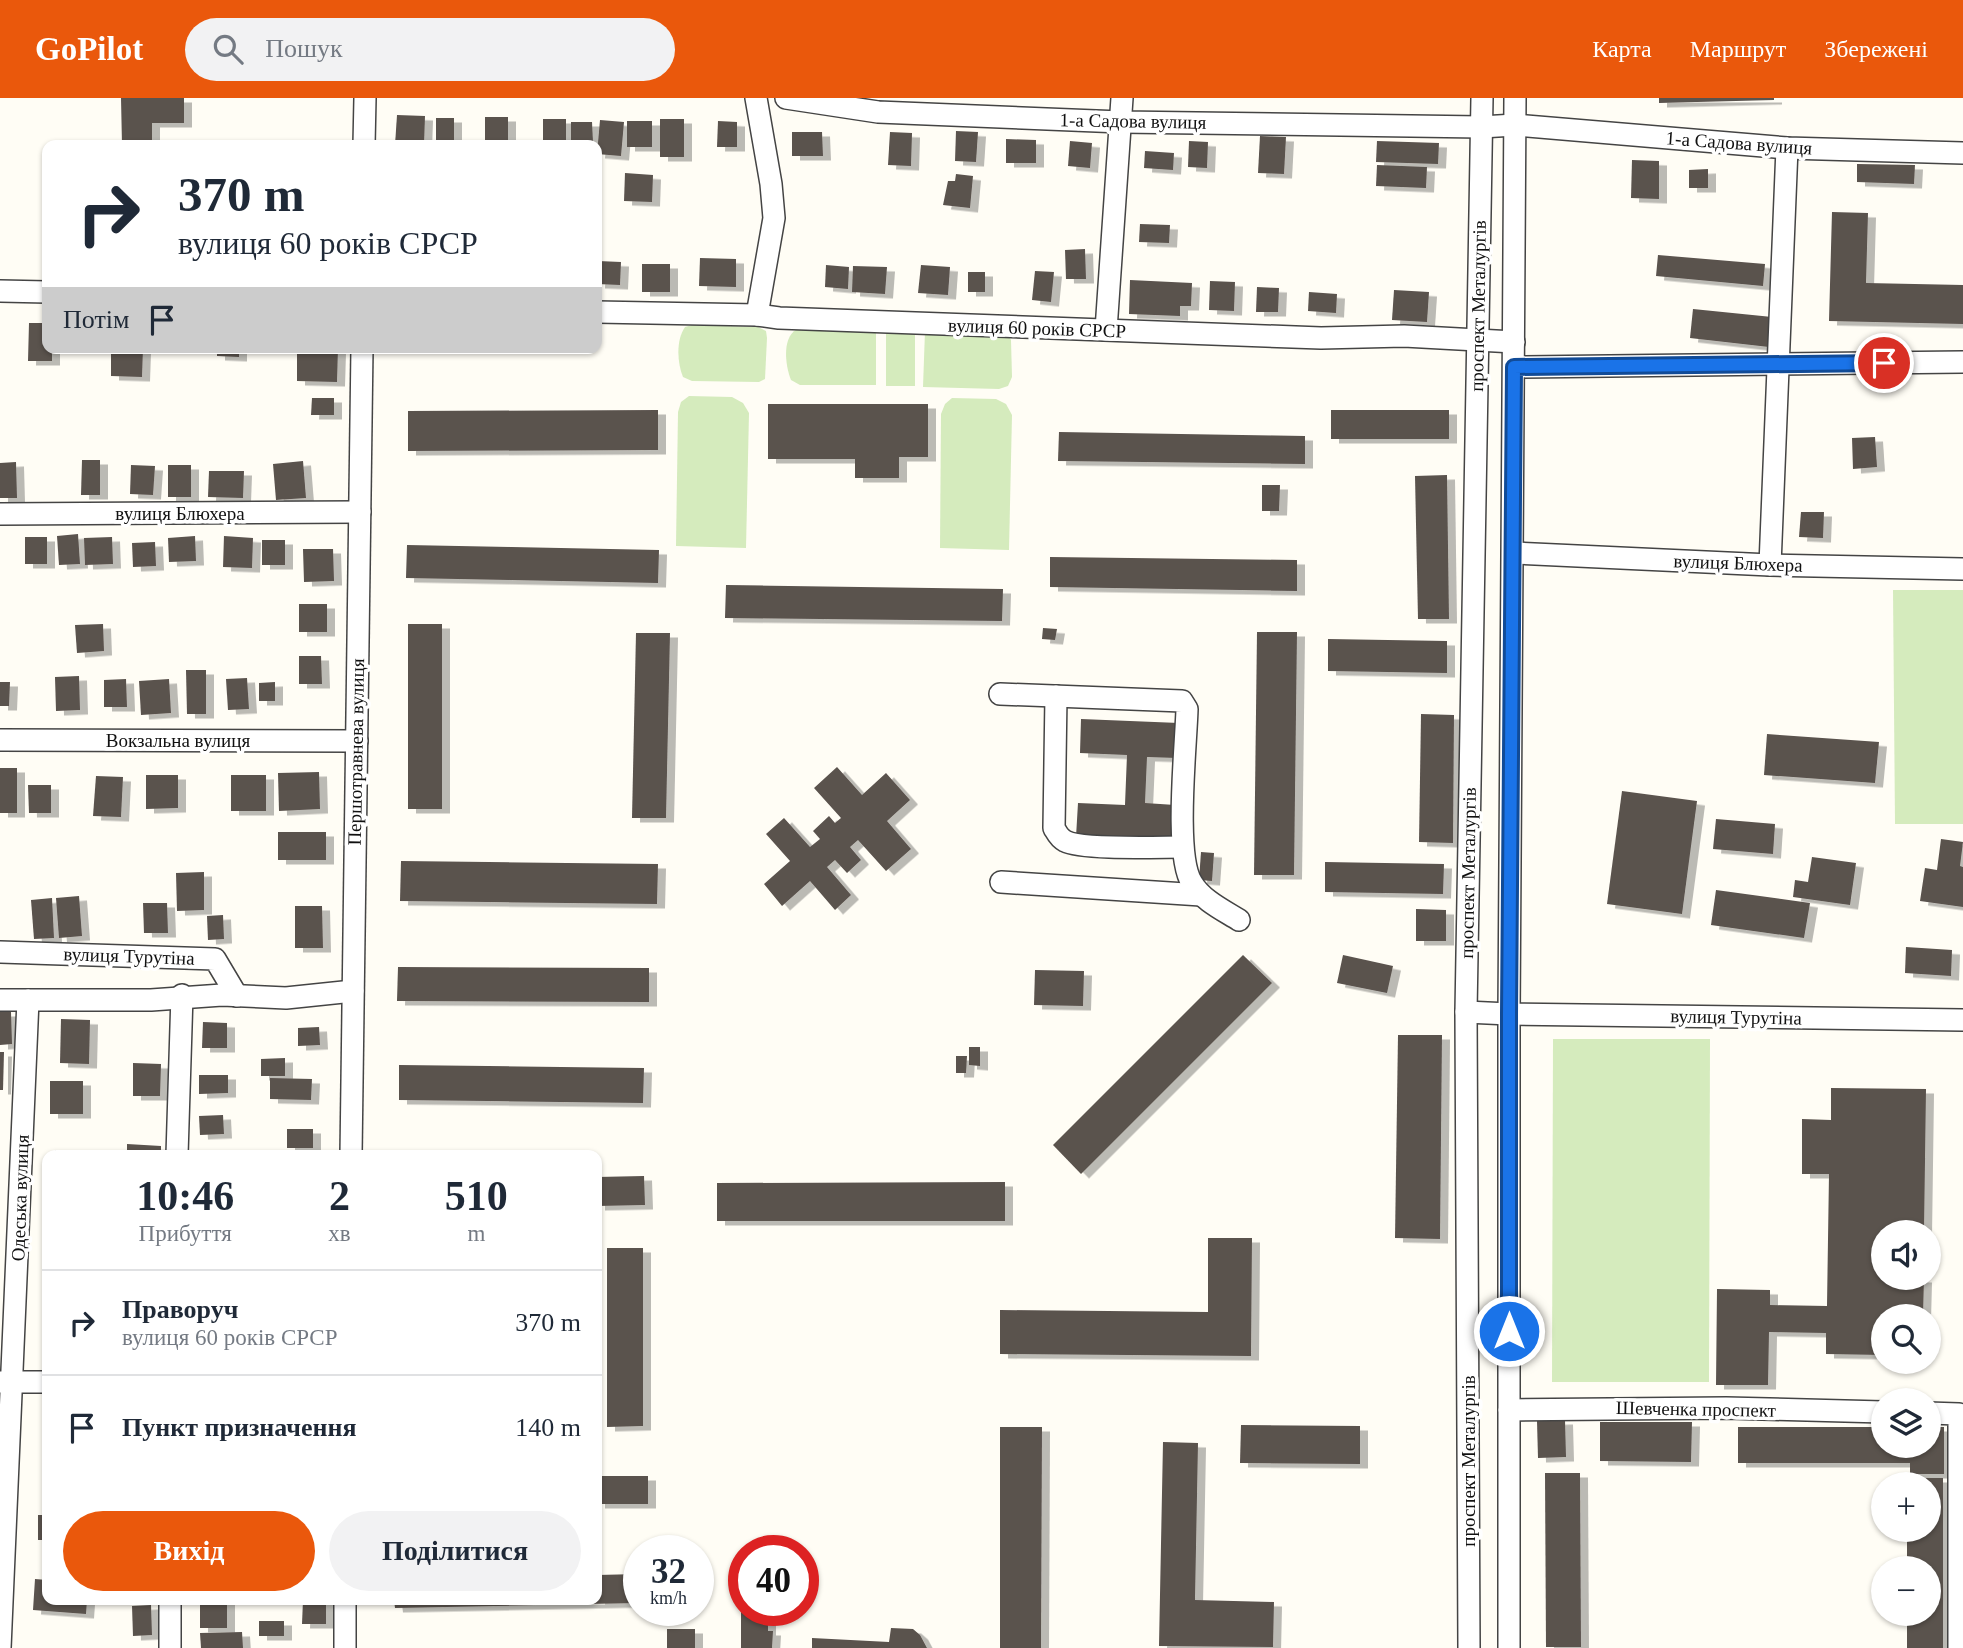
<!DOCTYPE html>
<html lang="uk">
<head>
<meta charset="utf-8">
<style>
  body { margin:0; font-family:"Times New Roman",serif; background:#f2f2f3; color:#1f2937; height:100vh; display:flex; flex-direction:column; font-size:26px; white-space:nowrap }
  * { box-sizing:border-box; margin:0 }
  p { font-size:23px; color:#747a83 }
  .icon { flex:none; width:38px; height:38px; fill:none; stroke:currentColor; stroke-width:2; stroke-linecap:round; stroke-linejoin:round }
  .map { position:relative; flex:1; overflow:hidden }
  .sheet { position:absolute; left:42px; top:1052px; width:560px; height:455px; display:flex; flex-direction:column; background:#fff; border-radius:14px; box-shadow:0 2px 5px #0004 }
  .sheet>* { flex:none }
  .top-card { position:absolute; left:42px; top:42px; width:560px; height:214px; border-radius:14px; box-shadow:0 2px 5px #0004; background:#fff; color:#1f2937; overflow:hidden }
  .tools { position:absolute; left:1871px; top:1122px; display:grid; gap:14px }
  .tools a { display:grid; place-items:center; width:70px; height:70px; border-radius:50%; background:#fff; box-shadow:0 2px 5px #0004; font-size:35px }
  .speed { position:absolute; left:623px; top:1437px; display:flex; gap:14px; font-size:35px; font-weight:700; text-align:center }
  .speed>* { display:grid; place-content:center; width:91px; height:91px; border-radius:50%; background:#fff; box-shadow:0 2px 5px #0004; line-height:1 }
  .speed small { font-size:18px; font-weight:400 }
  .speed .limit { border:10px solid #d22; background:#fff; color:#111 }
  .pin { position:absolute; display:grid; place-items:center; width:60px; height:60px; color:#fff; margin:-30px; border:4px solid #fff; border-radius:50%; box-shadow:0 2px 7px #0007 }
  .me { position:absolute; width:77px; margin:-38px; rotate:0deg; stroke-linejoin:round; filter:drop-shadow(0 0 5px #0008) }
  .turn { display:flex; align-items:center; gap:24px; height:147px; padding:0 21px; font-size:32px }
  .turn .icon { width:91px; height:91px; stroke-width:2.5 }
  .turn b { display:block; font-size:49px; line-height:60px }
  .then { display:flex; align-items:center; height:66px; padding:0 21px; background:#0003; gap:14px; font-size:26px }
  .eta { display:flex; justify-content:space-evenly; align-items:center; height:119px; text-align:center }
  .eta b { font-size:42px; font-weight:600; line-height:49px }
  .button { display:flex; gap:14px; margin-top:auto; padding:14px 21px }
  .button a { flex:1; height:80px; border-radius:42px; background:#ea580c; color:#fff; font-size:28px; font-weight:600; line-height:80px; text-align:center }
  .button a+a { background:#f2f2f3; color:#1f2937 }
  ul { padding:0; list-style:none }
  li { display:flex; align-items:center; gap:21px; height:105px; padding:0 21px; border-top:2px solid #e0e1e3 }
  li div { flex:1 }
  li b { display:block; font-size:26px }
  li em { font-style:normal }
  header { display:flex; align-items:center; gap:42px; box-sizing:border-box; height:98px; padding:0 35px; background:#ea580c; color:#fff }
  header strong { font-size:33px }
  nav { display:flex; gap:38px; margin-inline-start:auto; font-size:24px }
  .search { width:490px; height:63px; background:#f2f2f3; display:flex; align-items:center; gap:18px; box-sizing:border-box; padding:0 24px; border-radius:38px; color:#747a83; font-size:26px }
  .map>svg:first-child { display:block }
  .green { fill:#d5ebbd }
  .building { fill:#5a524d; filter:url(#shadow) }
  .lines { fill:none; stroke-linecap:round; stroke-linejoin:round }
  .minor-casing { stroke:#444; stroke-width:24 }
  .minor { stroke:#fff; stroke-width:21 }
  .route-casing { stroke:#114b97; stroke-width:18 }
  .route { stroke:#1a73e8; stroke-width:12 }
  .labels { text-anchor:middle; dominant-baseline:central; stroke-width:7; stroke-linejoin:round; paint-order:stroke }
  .street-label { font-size:19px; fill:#111; stroke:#fff }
</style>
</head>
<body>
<header>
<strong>GoPilot</strong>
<div class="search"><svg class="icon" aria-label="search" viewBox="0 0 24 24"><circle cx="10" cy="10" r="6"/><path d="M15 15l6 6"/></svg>Пошук</div>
<nav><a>Карта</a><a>Маршрут</a><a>Збережені</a></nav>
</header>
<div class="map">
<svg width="1963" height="1550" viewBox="0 0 1963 1550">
  <defs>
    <filter id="shadow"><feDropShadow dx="8" dy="4.5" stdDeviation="0" flood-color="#0004"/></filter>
  </defs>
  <rect width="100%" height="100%" fill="#fffdf5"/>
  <g class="green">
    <path d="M692,227L758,229L766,233L767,240L765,281L759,284L692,283L683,279C677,264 676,242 685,229Z"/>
    <path d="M800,230L876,232V287H800L791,282C785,267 781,236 800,230Z"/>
    <polygon points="925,233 1008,237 1011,242 1012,279 1008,288 999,291 923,289"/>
    <rect x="886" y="234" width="29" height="54"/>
    <polygon points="689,298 732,299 743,305 749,315 746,450 676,448 678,314 681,304"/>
    <polygon points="952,300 996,301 1006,306 1012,317 1009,452 940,450 941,316 945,306"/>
    <polygon points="1893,492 1963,492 1963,726 1895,726"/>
    <polygon points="1553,941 1710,941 1709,1284 1552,1284"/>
  </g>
  <g class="building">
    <polygon points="121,0 184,0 184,25 152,25 152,47 122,47"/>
    <polygon points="1659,0 1774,0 1774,2 1659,5"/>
    <polygon points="397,17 425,18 424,47 395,47"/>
    <rect x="485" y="19" width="23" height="28"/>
    <rect x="436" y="20" width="18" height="23"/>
    <rect x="543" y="21" width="23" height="26"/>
    <rect x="660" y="21" width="24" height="38"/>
    <polygon points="600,22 624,24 621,58 597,56"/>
    <rect x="627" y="23" width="25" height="26"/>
    <polygon points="718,23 737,24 737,49 717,49"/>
    <polygon points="571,24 592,24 593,44 571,44"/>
    <polygon points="956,33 978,34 976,64 955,63"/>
    <polygon points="792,34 822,34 823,58 792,58"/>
    <polygon points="890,34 912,35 911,68 888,67"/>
    <polygon points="1260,38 1286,39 1284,76 1258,75"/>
    <polygon points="1006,41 1036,42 1036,65 1006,65"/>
    <polygon points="1070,43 1092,45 1090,70 1068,68"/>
    <polygon points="1189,43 1208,44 1207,70 1188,69"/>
    <polygon points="1377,43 1439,45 1438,66 1376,64"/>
    <polygon points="1145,53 1174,55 1173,72 1144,70"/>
    <polygon points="1632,62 1659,63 1659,101 1631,100"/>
    <polygon points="1857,66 1915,67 1914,86 1857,84"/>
    <polygon points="1377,67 1427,69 1426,90 1376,88"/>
    <polygon points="1708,71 1708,90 1689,90 1689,72"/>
    <polygon points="625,75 653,77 652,104 624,103"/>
    <polygon points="956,76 973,78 970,110 943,107 948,83 955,83"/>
    <polygon points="1832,114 1868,115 1866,185 1963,187 1963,226 1829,223"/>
    <polygon points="1140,126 1170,127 1169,145 1139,144"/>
    <polygon points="1085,151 1086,181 1066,181 1065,152"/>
    <polygon points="1658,157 1765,166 1763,188 1656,178"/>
    <polygon points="700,160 736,161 736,189 699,188"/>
    <polygon points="598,163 621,164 620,187 597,186"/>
    <rect x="642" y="166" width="28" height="28"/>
    <polygon points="826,167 849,169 848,191 825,189"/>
    <polygon points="921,167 950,169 948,197 918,195"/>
    <polygon points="853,168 887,169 885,196 852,194"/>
    <polygon points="1035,173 1054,174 1051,204 1032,202"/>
    <rect x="968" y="174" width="17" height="20"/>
    <polygon points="1130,182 1192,185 1191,208 1180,208 1180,218 1129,216"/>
    <polygon points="1210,183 1235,184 1234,213 1209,212"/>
    <polygon points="1257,189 1279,190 1278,214 1256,214"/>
    <polygon points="1394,192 1429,194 1427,224 1392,222"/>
    <polygon points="1309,194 1337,196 1336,215 1308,213"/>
    <polygon points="1693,211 1772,219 1769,249 1690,240"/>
    <polygon points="29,225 47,225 47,250 52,250 52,263 28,263"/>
    <polygon points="111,250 143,250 142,279 111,278"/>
    <polygon points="217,250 239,250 239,259 217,258"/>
    <polygon points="297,250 338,250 337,284 297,283"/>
    <polygon points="312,300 334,300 334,317 311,317"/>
    <polygon points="768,306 928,306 928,359 899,359 899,380 855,380 855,361 768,361"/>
    <polygon points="658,312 658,352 408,353 408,313"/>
    <rect x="1331" y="312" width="118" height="29"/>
    <polygon points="1059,334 1305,338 1305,366 1058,363"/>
    <polygon points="1875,339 1877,369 1853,371 1852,340"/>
    <polygon points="82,362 100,362 100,397 81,397"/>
    <polygon points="303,363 306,400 276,402 273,366"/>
    <polygon points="16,364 17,400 0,400 0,365"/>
    <polygon points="131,367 155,368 153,397 130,396"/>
    <rect x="168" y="367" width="23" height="32"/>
    <polygon points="209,373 244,373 243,400 208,399"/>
    <polygon points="1447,377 1449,521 1418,521 1415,378"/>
    <polygon points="1262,387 1280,387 1279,413 1262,413"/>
    <polygon points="1801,414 1824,414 1823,440 1799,439"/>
    <polygon points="78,436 80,466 59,467 57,438"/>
    <polygon points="195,438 196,463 169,464 168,440"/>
    <polygon points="224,438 253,440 252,470 223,469"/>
    <rect x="25" y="439" width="22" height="27"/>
    <polygon points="112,439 113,466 85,467 84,440"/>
    <rect x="262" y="442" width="23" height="25"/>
    <polygon points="155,444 156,468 133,469 132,445"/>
    <polygon points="407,447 659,452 658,485 406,480"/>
    <polygon points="303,451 333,451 334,483 304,484"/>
    <polygon points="1050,459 1297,462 1297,493 1050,489"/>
    <polygon points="726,487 1003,491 1002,523 725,520"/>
    <rect x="299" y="506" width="28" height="28"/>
    <polygon points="103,526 104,553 77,555 75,527"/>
    <rect x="408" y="526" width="34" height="185"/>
    <polygon points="1043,530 1057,531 1055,542 1042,541"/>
    <polygon points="1257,534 1297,534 1294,777 1254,777"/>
    <polygon points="636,535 670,535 666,720 632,720"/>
    <polygon points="1328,541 1447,543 1447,575 1328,573"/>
    <polygon points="299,558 321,558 322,586 299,586"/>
    <polygon points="186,572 206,572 206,616 187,616"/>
    <polygon points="79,578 80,612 56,613 55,579"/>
    <polygon points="247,580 249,611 228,612 226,581"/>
    <polygon points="126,581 127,609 104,609 104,582"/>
    <polygon points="169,581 171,615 141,617 139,583"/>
    <polygon points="0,584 10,584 9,608 0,608"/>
    <polygon points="275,584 275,603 259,603 259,585"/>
    <polygon points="1421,616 1454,617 1453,745 1419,744"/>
    <polygon points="1081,621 1179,625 1177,660 1147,659 1145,705 1175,707 1174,742 1076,739 1078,705 1125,707 1127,657 1080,655"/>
    <polygon points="1767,636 1879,644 1875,685 1764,677"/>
    <polygon points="837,669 862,697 886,675 910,702 887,723 911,751 886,773 858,742 850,749 861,762 847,775 835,762 827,769 851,797 835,812 810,783 782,808 764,786 790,763 766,736 784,720 810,749 820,741 813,733 829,718 835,725 841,720 814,690"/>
    <rect x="0" y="670" width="17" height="45"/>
    <polygon points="319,674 320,711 279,713 278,675"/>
    <polygon points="146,677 178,677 178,710 146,711"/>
    <rect x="231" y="677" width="35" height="36"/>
    <polygon points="96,678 123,679 121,719 93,718"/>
    <polygon points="28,687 51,687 51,715 29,715"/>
    <polygon points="1622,693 1697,703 1682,816 1607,806"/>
    <polygon points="1716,721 1775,726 1773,756 1713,751"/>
    <rect x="278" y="734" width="48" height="28"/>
    <polygon points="1941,741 1963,744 1960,768 1963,769 1963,809 1920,803 1925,770 1937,772"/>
    <polygon points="1201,754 1214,755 1212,783 1199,782"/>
    <polygon points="1812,759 1856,765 1850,807 1793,799 1795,782 1808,784"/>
    <polygon points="401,763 658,766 657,806 400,803"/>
    <polygon points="1325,764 1444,766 1443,796 1325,794"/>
    <polygon points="204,774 204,812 177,813 176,775"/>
    <polygon points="1716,792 1810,805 1804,840 1711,827"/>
    <polygon points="79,798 82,838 59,840 56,800"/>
    <polygon points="52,800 54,840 34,841 31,802"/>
    <polygon points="143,805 167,805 168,835 144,835"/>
    <polygon points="295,808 322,808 323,850 295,850"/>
    <polygon points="1416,811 1446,812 1446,843 1416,843"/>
    <polygon points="223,817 224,841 208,842 207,818"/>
    <polygon points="1906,849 1952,852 1951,878 1905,875"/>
    <polygon points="1243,857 1272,885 1081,1076 1053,1047"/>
    <polygon points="1343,857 1393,868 1387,895 1337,885"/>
    <polygon points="398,869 649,870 649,904 397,903"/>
    <polygon points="1035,872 1084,873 1083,908 1034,907"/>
    <polygon points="0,914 11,914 12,946 0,947"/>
    <polygon points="61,921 90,922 89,966 60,965"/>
    <polygon points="203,924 227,925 227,950 202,950"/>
    <polygon points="319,929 320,947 298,948 298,930"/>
    <polygon points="1398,937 1442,937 1440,1141 1395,1140"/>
    <polygon points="969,949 980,949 980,968 969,967"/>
    <polygon points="0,954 4,954 3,992 0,992"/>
    <polygon points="956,958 967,958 966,975 956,975"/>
    <polygon points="285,960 285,978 261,978 261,961"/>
    <polygon points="133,965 161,966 160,998 133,998"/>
    <polygon points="399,967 644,970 643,1005 399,1002"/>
    <polygon points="199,977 228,977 228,995 199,996"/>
    <polygon points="270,980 312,981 311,1002 270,1001"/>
    <rect x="50" y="983" width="33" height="33"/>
    <polygon points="1831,990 1926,991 1924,1134 1883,1134 1883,1180 1924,1180 1923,1218 1883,1218 1883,1257 1826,1256 1826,1235 1769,1234 1768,1287 1716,1287 1717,1191 1770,1192 1770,1207 1827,1208 1829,1076 1802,1076 1802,1021 1831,1022"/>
    <polygon points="223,1017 224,1036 200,1037 199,1018"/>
    <rect x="287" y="1031" width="26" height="19"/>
    <polygon points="127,1046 161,1048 161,1057 127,1057"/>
    <rect x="55" y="1052" width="41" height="5"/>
    <polygon points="644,1078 645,1107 597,1108 597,1079"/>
    <polygon points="1005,1084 1005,1123 717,1123 717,1085"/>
    <polygon points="1208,1140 1252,1140 1251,1258 1000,1256 1000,1212 1208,1214"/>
    <polygon points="607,1150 643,1150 643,1328 607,1329"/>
    <polygon points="1565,1322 1566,1359 1538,1360 1537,1323"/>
    <polygon points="1600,1324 1692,1324 1691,1364 1600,1363"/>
    <polygon points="1241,1327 1360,1328 1360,1366 1240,1365"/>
    <polygon points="1000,1329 1042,1329 1041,1550 1000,1550"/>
    <polygon points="1738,1329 1883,1329 1883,1348 1928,1348 1928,1329 1944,1329 1944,1376 1910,1376 1910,1365 1738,1365"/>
    <polygon points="1163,1344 1198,1345 1195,1502 1274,1504 1273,1549 1159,1548"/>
    <polygon points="1545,1375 1580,1375 1581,1549 1546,1549"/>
    <rect x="597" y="1378" width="51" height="28"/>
    <polygon points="1907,1380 1943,1380 1943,1550 1907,1550 1907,1516 1928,1516 1928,1470 1907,1470 1907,1432 1928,1432 1928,1386 1907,1386"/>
    <rect x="38" y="1417" width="9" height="25"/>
    <rect x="733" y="1468" width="11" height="17"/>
    <polygon points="639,1476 639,1505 395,1510 394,1502 597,1502 597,1477"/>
    <polygon points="35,1481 47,1482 47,1502 87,1502 86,1516 33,1512"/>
    <rect x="200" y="1502" width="27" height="28"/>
    <polygon points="303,1502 326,1502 326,1526 302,1526"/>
    <polygon points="151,1507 152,1537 133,1538 132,1508"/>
    <polygon points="741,1514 768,1514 768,1533 773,1533 772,1550 741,1550"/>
    <rect x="259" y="1523" width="25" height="15"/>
    <polygon points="891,1530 913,1531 920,1537 927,1550 812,1550 812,1540 889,1544"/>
    <rect x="667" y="1531" width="28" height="19"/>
    <polygon points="242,1534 243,1550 201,1550 200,1535"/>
  </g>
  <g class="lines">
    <g class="minor-casing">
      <g id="minor">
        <polyline points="756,0 771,86 774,120 757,217"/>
        <polyline points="786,0 878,14 1121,24 1481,29 1515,27 1787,50 1963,55"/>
        <polyline points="364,47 365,0"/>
        <polyline points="0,193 47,194"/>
        <polyline points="597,214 757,217 779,220 1321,240 1404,238 1514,244"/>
        <polyline points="1106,232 1122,0"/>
        <polyline points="1514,269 1963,264"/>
        <polyline points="0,416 360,414"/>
        <polyline points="1514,455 1770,467 1963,471"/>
        <polyline points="1770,467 1787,50"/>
        <path d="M1000,596L1182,603L1187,611C1186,648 1174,758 1192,785C1202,802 1223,812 1239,822"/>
        <path d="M1056,598L1054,730C1057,735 1059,740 1065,743C1082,752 1158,749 1182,749"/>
        <polyline points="0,642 357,643"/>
        <polyline points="1001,784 1201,797"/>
        <polyline points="0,854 215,861 237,898"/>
        <polyline points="0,902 151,902 222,897 286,900 353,893"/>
        <polyline points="1466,914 1509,916 1963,922"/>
        <polyline points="177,1057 182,897"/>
        <polyline points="351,1057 362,250"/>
        <polyline points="0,1284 47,1284"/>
        <polyline points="1509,1312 1726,1310 1883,1314"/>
        <polyline points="1928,1315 1959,1316 1959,1550"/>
        <polyline points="170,1502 170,1550"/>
        <polyline points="0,1550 28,902"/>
        <polyline points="345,1550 345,1502"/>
        <polyline points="1469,1550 1466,914 1482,0"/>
        <polyline points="1509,1550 1509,916 1515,0"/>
      </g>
    </g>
    <use href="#minor" class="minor"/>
  </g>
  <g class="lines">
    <g class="route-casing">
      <polyline id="route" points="1509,1233 1509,916 1514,269 1884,265"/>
    </g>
    <use href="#route" class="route"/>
  </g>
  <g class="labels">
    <g class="street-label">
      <text transform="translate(1133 23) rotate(1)">1-а Садова вулиця</text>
      <text transform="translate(1739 45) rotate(4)">1-а Садова вулиця</text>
      <text transform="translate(1478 208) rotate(-89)">проспект Металургів</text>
      <text transform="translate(1037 230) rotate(2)">вулиця 60 років СРСР</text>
      <text x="180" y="415">вулиця Блюхера</text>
      <text transform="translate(1738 465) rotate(2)">вулиця Блюхера</text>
      <text x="178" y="642">Вокзальна вулиця</text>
      <text transform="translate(356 654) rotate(-89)">Першотравнева вулиця</text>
      <text transform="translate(1468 775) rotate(-89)">проспект Металургів</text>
      <text transform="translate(129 858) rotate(2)">вулиця Турутіна</text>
      <text transform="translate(1736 919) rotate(1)">вулиця Турутіна</text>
      <text transform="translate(20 1100) rotate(-88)">Одеська вулиця</text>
      <text transform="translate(1696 1311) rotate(1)">Шевченка проспект</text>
      <text transform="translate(1468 1363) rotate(-90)">проспект Металургів</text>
    </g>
  </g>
</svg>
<div class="tools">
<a><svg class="icon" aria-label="sound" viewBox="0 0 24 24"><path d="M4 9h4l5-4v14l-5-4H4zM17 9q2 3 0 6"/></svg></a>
<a><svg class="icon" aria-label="search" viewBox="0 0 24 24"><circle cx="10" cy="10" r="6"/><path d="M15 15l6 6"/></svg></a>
<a><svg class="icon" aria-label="layers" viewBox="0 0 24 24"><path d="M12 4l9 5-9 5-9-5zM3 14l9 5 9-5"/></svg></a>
<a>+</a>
<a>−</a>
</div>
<div class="speed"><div>32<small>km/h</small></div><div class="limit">40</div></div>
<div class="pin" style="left:1884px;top:265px;background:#d93025"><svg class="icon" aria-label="arrive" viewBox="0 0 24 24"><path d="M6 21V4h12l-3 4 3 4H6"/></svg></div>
<svg class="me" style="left:1509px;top:1233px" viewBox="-20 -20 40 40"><circle r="17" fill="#1a73e8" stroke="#fff" stroke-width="3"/><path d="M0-11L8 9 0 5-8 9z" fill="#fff"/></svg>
<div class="top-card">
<div class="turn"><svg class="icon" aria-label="right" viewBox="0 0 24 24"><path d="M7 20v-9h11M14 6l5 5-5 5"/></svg><div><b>370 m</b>вулиця 60 років СРСР</div></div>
<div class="then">Потім<svg class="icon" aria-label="arrive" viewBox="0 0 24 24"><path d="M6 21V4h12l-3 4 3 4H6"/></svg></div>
</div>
<section class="sheet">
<div class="eta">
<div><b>10:46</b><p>Прибуття</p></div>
<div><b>2</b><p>хв</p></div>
<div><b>510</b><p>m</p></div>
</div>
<ul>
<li><svg class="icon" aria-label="right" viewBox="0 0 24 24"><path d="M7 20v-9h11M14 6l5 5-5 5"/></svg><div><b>Праворуч</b><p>вулиця 60 років СРСР</p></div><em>370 m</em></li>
<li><svg class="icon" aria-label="arrive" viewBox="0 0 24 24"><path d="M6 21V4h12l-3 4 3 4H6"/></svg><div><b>Пункт призначення</b></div><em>140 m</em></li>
</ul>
<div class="button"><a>Вихід</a><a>Поділитися</a></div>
</section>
</div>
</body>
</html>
